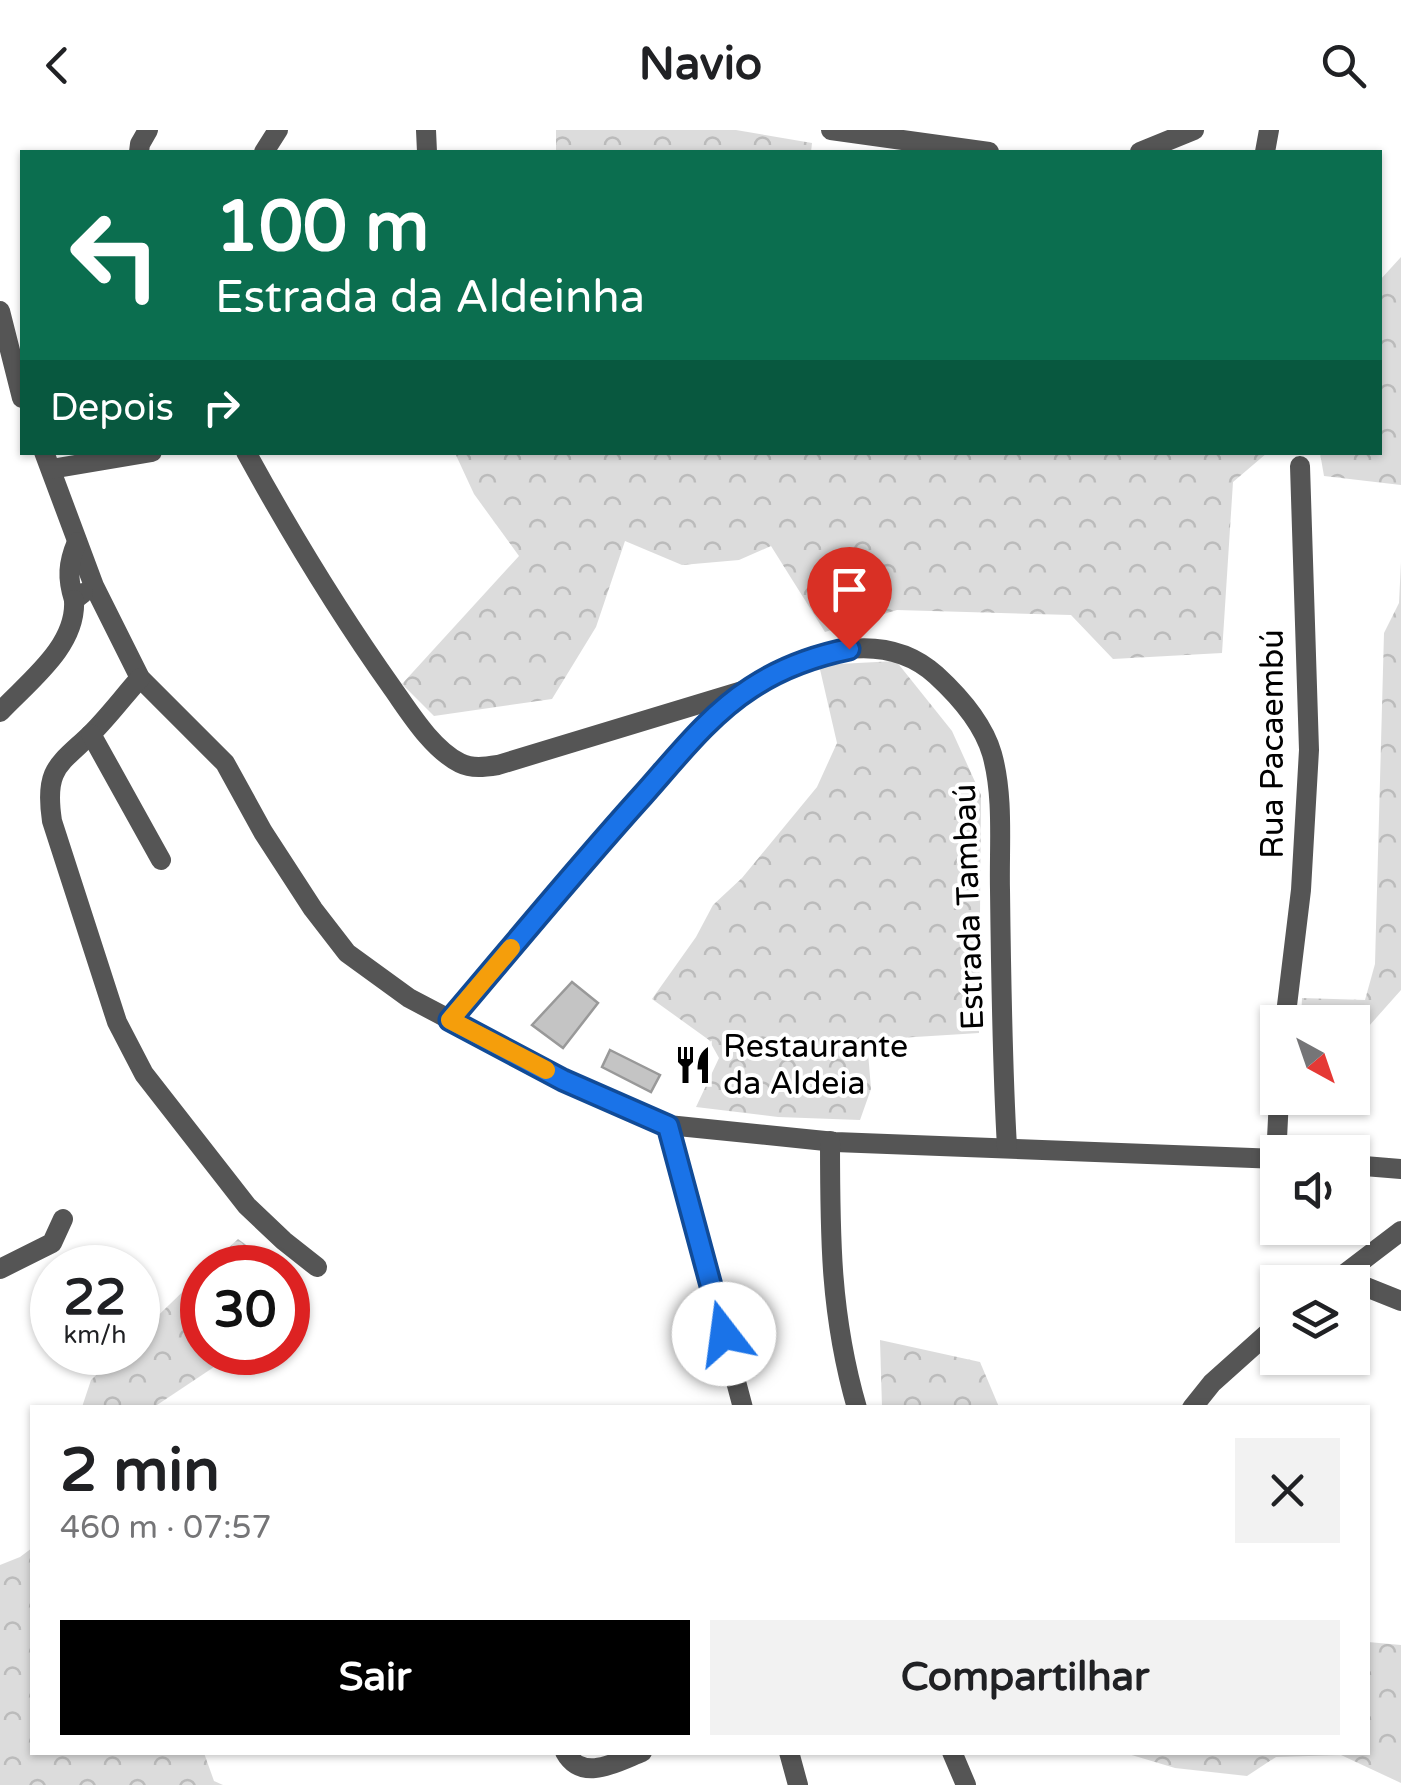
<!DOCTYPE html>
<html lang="pt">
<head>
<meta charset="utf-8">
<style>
  body { margin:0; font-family:"Varela Round",sans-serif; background:#f2f2f2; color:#202124; height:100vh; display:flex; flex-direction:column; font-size:38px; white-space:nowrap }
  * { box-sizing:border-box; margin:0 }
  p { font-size:32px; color:#757577 }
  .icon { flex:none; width:55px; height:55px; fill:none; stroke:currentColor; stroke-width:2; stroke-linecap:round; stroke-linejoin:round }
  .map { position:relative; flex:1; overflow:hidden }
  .drawer { position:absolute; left:30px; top:1275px; width:1340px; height:350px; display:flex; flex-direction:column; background:#fff; border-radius:0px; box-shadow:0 2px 8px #0004 }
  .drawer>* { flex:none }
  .hud { position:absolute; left:20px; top:20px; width:1362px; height:305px; border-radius:0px; box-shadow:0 2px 8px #0004; background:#0b6e4f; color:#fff; overflow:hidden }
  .needle { width:65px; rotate:140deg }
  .buttons { position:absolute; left:1260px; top:875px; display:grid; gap:20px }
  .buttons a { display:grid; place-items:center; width:110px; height:110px; border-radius:0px; background:#fff; box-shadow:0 2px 8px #0004; font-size:50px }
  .speed { position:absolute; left:30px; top:1115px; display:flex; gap:20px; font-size:50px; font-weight:700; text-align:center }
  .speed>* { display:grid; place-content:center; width:130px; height:130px; border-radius:50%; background:#fff; box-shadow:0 2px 8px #0004; line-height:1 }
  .speed small { font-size:25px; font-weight:400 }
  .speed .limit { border:15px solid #d22; background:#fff; color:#111 }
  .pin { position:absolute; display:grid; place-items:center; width:85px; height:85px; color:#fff; margin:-102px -42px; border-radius:50% 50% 50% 0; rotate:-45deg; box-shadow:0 0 10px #0007 }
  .pin .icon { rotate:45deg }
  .me { position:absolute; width:110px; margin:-55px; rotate:345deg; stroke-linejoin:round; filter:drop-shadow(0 0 8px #0008) }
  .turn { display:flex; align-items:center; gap:35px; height:210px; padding:0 30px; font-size:45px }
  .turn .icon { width:130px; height:130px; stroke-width:2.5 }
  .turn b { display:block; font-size:70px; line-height:85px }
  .then { display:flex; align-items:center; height:95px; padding:0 30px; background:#0003; gap:20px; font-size:38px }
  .round { display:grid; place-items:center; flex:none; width:105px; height:105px; border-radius:0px; background:#f2f2f2 }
  .head { display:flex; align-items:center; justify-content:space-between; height:170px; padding:0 30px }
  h1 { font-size:60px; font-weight:800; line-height:75px }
  .button { display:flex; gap:20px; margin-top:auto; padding:20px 30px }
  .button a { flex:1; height:115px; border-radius:0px; background:#000; color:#fff; font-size:40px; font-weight:800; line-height:115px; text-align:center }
  .button a+a { background:#f2f2f2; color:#202124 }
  header { display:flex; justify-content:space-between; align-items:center; height:130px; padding:0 30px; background:#fff; font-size:45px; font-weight:800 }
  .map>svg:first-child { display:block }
  .forest { fill:url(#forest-crowns) }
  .building { fill:#c4c4c4; stroke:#999; stroke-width:2.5 }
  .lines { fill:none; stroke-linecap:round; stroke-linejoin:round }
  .minor { stroke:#555; stroke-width:20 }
  .route-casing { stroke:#114b97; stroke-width:25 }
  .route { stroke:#1a73e8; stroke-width:18 }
  .slow { stroke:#f59e0b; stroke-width:18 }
  .labels { text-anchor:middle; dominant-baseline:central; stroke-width:8; stroke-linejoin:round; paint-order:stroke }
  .street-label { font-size:32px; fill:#000; stroke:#fff }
  .poi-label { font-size:32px; fill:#000; stroke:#fff; text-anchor:start }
</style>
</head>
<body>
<header><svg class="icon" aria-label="back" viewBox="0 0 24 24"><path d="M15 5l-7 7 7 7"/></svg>Navio<svg class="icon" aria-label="search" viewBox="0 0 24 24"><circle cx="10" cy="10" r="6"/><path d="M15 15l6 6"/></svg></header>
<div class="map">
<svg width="1401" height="1655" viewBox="0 0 1401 1655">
  <defs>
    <pattern id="forest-crowns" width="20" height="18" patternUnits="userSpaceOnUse" patternTransform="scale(2.5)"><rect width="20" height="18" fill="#dcdcdc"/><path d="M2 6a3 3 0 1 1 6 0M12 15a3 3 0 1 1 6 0" fill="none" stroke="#bbb"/></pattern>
  </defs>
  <rect width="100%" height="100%" fill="#fff"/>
  <g class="forest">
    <polygon points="556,0 736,0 812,13 811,22 556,22"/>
    <polygon points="1401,127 1401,355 1324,346 1320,323 1380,322 1380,150"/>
    <polygon points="455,323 1267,323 1233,352 1222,523 1113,529 1071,485 897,480 825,502 771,416 739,430 682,435 625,411 596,497 552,569 434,586 402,554 519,426 474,364"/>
    <polygon points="1401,432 1401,860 1361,905 1353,905 1352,892 1301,892 1302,868 1365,870 1375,834 1384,503 1399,473"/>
    <polygon points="896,531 952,601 981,665 979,903 867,910 871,959 860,990 778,987 696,977 719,928 709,910 652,869 696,807 713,775 742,748 817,657 837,613 819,535"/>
    <polygon points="238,1109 277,1137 208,1137"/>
    <polygon points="202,1143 202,1222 235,1223 154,1277 82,1277 91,1250 119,1223 138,1222 138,1205"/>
    <polygon points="880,1210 980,1232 999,1277 882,1277"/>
    <polygon points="32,1418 32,1622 204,1623 214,1651 223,1655 0,1655 0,1435 20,1427"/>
    <polygon points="1368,1512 1401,1515 1401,1653 1341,1625 1276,1627 1247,1646 1175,1638 1125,1623 1368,1622"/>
  </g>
  <g class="building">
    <polygon points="572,852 598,873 563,918 532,895"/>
    <polygon points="610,920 660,945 651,962 602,937"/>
  </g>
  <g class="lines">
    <g class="minor">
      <polyline points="426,0 427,22"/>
      <polyline points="831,0 989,22"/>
      <polyline points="139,22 140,14 148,0"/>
      <polyline points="264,22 278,0"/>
      <polyline points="1140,22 1194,0"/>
      <polyline points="1265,22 1269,0"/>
      <polyline points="0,181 22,268"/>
      <polyline points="44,322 94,456 140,548 225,633 263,702 313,779 347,823 409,868 563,949 668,995 835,1012 1278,1029"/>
      <path d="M246,322C291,404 339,483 393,559C410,583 432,619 460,633C472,639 485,637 498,635L742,561"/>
      <polyline points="51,339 152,322"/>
      <path d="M77,412C68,433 67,448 74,470L83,463"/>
      <path d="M140,548C124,566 109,586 92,603C59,635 44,638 52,691L117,892L144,944L247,1076L284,1111L317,1137"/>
      <path d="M0,582C29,551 77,516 74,470"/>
      <polyline points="91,604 161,730"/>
      <path d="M450,890C514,815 576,739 642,666C675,629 708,588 749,559C802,521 883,497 936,545C960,567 983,593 992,624C1004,667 999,716 1000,760C1001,846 1002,931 1007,1017"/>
      <polyline points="1285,892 1301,760 1309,620 1300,336"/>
      <polyline points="668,995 743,1278"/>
      <path d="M830,1011C830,1106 830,1185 857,1278"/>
      <polyline points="1276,1029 1279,968"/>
      <polyline points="1352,1035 1401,1039"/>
      <polyline points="0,1139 52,1113 63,1089"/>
      <polyline points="1341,1147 1401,1171"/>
      <polyline points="1334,1152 1401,1101"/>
      <polyline points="1192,1278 1212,1253 1278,1194"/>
      <path d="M565,1622C582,1653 617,1632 642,1622"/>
      <polyline points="789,1622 798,1655"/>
      <polyline points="952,1622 966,1655"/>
    </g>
  </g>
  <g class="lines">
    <g class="route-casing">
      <path id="route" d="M724,1204L668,996L563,950L450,890C514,815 577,738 643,665C676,628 709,585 751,558C781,538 815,526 849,519"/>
    </g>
    <use href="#route" class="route"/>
    <polyline class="slow" points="511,818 450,890 546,940"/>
  </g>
  <defs>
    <g id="restaurant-bare" transform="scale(3)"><path d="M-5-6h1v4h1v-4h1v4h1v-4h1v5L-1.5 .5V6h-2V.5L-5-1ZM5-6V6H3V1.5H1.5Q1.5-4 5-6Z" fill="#000" stroke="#fff" stroke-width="2.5" paint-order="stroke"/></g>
  </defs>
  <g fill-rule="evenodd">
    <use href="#restaurant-bare" x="693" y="935"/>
  </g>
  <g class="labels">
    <g class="street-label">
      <text transform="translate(1273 614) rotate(-90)">Rua Pacaembú</text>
      <text transform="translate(969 777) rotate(-92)">Estrada Tambaú</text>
    </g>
    <g class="poi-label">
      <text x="723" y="917">Restaurante<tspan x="723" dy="37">da Aldeia</tspan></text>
    </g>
  </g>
</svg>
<div class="buttons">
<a><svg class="needle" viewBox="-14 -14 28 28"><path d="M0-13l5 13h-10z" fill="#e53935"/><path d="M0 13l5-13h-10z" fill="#757577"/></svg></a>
<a><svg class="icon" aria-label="sound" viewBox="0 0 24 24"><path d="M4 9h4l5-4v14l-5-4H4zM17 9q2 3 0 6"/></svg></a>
<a><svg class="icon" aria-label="layers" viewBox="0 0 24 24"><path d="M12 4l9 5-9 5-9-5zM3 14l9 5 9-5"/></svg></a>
</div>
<div class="speed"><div>22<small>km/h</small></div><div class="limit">30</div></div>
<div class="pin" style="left:849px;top:519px;background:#d93025"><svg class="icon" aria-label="arrive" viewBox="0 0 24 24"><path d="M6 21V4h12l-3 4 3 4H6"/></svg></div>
<svg class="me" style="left:724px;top:1204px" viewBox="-20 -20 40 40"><circle r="19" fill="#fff"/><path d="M0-13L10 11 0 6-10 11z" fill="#1a73e8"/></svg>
<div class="hud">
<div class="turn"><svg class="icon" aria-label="left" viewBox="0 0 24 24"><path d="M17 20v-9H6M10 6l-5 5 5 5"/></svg><div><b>100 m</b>Estrada da Aldeinha</div></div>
<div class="then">Depois<svg class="icon" aria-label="right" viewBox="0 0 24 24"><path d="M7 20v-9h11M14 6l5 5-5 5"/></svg></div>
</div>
<section class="drawer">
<div class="head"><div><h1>2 min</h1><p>460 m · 07:57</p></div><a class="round"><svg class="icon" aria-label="close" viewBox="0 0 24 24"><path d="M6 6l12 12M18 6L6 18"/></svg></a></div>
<div class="button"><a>Sair</a><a>Compartilhar</a></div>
</section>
</div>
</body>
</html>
